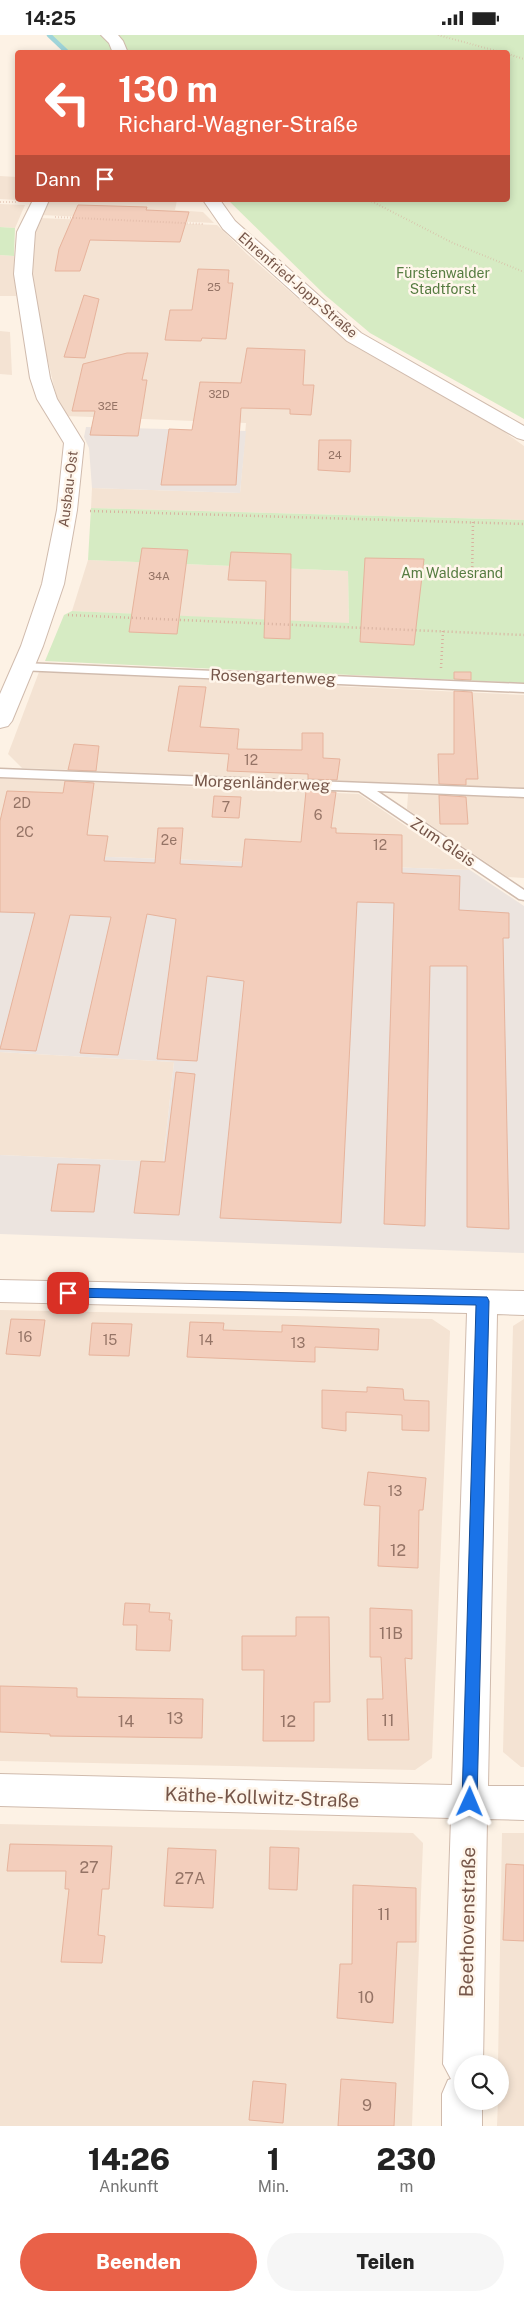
<!DOCTYPE html>
<html lang="de">
<head>
<meta charset="utf-8">
<style>
  body { margin:0; font-family:"Public Sans",sans-serif; background:#f6f6f6; color:#222; height:100vh; display:flex; flex-direction:column; font-size:19px; white-space:nowrap }
  * { box-sizing:border-box; margin:0 }
  p { font-size:16px; color:#767676 }
  .icon { flex:none; width:28px; height:28px; fill:none; stroke:currentColor; stroke-width:2; stroke-linecap:round; stroke-linejoin:round }
  .map { position:relative; height:2091px; overflow:hidden }
  .sheet { display:flex; flex-direction:column; background:#fff; flex:1 }
  .sheet>* { flex:none }
  .hud { position:absolute; left:15px; top:15px; width:495px; height:152px; border-radius:5px; box-shadow:0 2px 8px #0003; background:#e96148; color:#fff; overflow:hidden }
  .fabs { position:absolute; left:454px; top:2020px; display:grid; gap:10px }
  .fabs a { display:grid; place-items:center; width:55px; height:55px; border-radius:50%; background:#fff; box-shadow:0 2px 8px #0003; font-size:25px }
  .pin { position:absolute; display:grid; place-items:center; width:42px; height:42px; color:#fff; margin:-21px; border-radius:10px; box-shadow:0 2px 8px #0006 }
  .me { position:absolute; width:55px; margin:-28px; rotate:1deg; stroke-linejoin:round; filter:drop-shadow(0 0 4px #0008) }
  .turn { display:flex; align-items:center; gap:18px; height:105px; padding:0 20px; font-size:22px }
  .turn .icon { width:65px; height:65px; stroke-width:2.5 }
  .turn b { display:block; font-size:35px; line-height:42px }
  .then { display:flex; align-items:center; height:48px; padding:0 20px; background:#0003; gap:10px; font-size:19px }
  .eta { display:flex; justify-content:space-evenly; align-items:center; height:85px; text-align:center }
  .eta b { font-size:30px; font-weight:800; line-height:35px }
  .cta { display:flex; gap:10px; margin-top:auto; padding:10px 20px }
  .cta a { flex:1; height:58px; border-radius:30px; background:#e96148; color:#fff; font-size:20px; font-weight:800; line-height:58px; text-align:center }
  .cta a+a { background:#f6f6f6; color:#222 }
  .status { display:flex; justify-content:space-between; align-items:center; height:35px; padding:0 25px; background:#fff; direction:ltr }
  .status svg { height:14px; fill:currentColor }
  .map>svg:first-child { display:block }
  .residential { fill:#f4e3d3 }
  .industrial { fill:#ece4df }
  .green { fill:#d6ebc3 }
  .lines { fill:none; stroke-linecap:round; stroke-linejoin:round }
  .stream { stroke:#9fd4d9; stroke-width:4.5 }
  .building { fill:#f3cebc; stroke:#e6b39c }
  .service-casing { stroke:#d0bbad; stroke-width:3 }
  .minor-casing { stroke:#d0bbad; stroke-width:2 }
  .path-far1 { stroke:#d8b19f; stroke-width:2; stroke-dasharray:0.5 2.5; stroke-linecap:butt }
  .path { stroke:#d8b19f; stroke-width:2.5; stroke-dasharray:1 3; stroke-linecap:butt }
  .service { fill:#fff; fill-rule:evenodd }
  .minor { fill:#fff; fill-rule:evenodd }
  .route { fill:#1a73e8; stroke:#114b97 }
  .labels { text-anchor:middle; dominant-baseline:central; stroke-width:5; stroke-linejoin:round; paint-order:stroke }
  .far-number-label { font-size:11px; fill:#957466 }
  .far-park-label { font-size:14px; fill:#567c41; stroke:#fff6eb }
  .far-street-label { font-size:14px; fill:#765649; stroke:#fff6eb }
  .number-label { font-size:14px; fill:#957466 }
  .street-label { font-size:16px; fill:#765649; stroke:#fff6eb }
  .near-number-label { font-size:16px; fill:#957466 }
  .near-street-label { font-size:19px; fill:#765649; stroke:#fff6eb }
</style>
</head>
<body>
<div class="status"><b>14:25</b><svg viewBox="0 0 49 12"><path d="M0 12V9h3v3zM5 12V6h3v6zM10 12V3h3v9zM15 12V0h3v12zM26 1h20v11H26zM47 4h2v5h-2z"/></svg></div>
<div class="map">
<svg width="524" height="2091" viewBox="0 0 524 2091">
  <rect width="100%" height="100%" fill="#fdf2e5"/>
  <g class="residential">
    <polygon points="0,141 17,142 17,165 0,164"/>
    <polygon points="50,165 177,165 175,175 203,177 214,188 41,180"/>
    <polygon points="0,169 25,170 15,193 0,192"/>
    <polygon points="39,183 217,190 248,220 348,307 496,391 524,411 524,485 91,473 92,453 240,458 246,388 65,381 57,364 35,271 31,239 32,201"/>
    <polygon points="0,220 14,221 16,261 0,261"/>
    <polygon points="0,296 10,297 12,340 0,339"/>
    <polygon points="88,525 348,536 349,589 72,576"/>
    <polygon points="39,637 524,660 524,753 22,733 8,719"/>
    <polygon points="0,743 359,759 470,835 0,818"/>
    <polygon points="408,759 524,763 524,843 508,842 407,774"/>
    <polygon points="0,1017 174,1027 163,1127 0,1120"/>
    <polygon points="0,1275 432,1284 450,1296 432,1723 415,1735 0,1726"/>
    <polygon points="524,1284 524,1732 521,1732 503,1717 513,1291"/>
    <polygon points="0,1789 413,1798 423,1808 412,2091 0,2091"/>
    <polygon points="502,1798 524,1798 524,2091 497,2091 498,2066 500,2066 498,2029"/>
  </g>
  <g class="industrial">
    <polygon points="86,392 246,396 240,458 92,453 89,413 84,402"/>
    <polygon points="0,818 470,835 524,871 524,1218 0,1199 0,1120 163,1127 174,1027 0,1017"/>
  </g>
  <g class="green">
    <polygon points="51,0 524,0 524,384 370,298 325,260 228,165 508,165 508,18 71,18"/>
    <polygon points="0,192 15,193 14,221 0,220"/>
    <polygon points="91,473 524,485 524,648 45,626 64,580 72,576 349,588 348,536 88,525"/>
  </g>
  <g class="lines">
    <polyline class="stream" points="49,0 68,18"/>
  </g>
  <g class="building">
    <polygon points="78,170 147,172 146,175 189,177 180,207 90,205 80,236 55,236 59,214"/>
    <polygon points="198,234 229,235 228,248 233,248 226,304 202,303 201,306 165,305 170,275 192,275"/>
    <polygon points="84,260 99,264 85,323 64,322"/>
    <polygon points="247,313 305,315 303,350 314,350 311,380 290,379 290,374 241,373 236,450 161,450 169,394 192,395 200,347 241,348"/>
    <polygon points="127,318 148,318 142,345 147,345 138,401 90,400 95,376 72,376 83,329"/>
    <polygon points="319,405 351,405 350,437 318,435"/>
    <polygon points="142,513 188,515 177,599 129,597"/>
    <polygon points="231,517 291,519 290,604 264,603 266,546 228,545"/>
    <polygon points="365,523 424,524 414,610 360,607"/>
    <polygon points="454,637 471,637 471,645 454,644"/>
    <polygon points="179,651 206,652 200,692 239,694 237,714 302,715 302,698 323,698 323,723 340,724 337,745 308,744 308,739 227,736 229,719 168,716"/>
    <polygon points="454,656 472,657 478,744 466,744 466,750 439,749 438,719 454,719"/>
    <polygon points="74,709 99,711 96,736 68,735"/>
    <polygon points="65,746 94,748 87,800 108,801 104,826 155,828 158,793 183,793 180,829 242,832 245,804 301,807 306,756 336,757 331,793 336,793 336,798 402,800 402,838 460,841 459,875 509,878 509,903 503,903 509,1194 467,1192 467,931 430,931 425,1191 384,1189 394,868 357,867 341,1188 220,1183 244,946 207,941 197,1026 157,1024 176,884 147,879 118,1020 80,1018 111,882 70,880 36,1016 0,1014 35,878 0,877 0,786 7,756 63,758"/>
    <polygon points="439,760 466,762 468,789 440,789"/>
    <polygon points="214,761 241,762 239,783 212,782"/>
    <polygon points="176,1037 195,1039 179,1180 134,1178 141,1126 165,1127"/>
    <polygon points="58,1129 100,1130 94,1177 51,1176"/>
    <polygon points="11,1284 45,1285 40,1321 6,1319"/>
    <polygon points="190,1287 224,1288 223,1295 282,1297 282,1290 379,1294 378,1315 315,1312 315,1327 187,1322"/>
    <polygon points="92,1288 132,1289 129,1321 89,1320"/>
    <polygon points="367,1352 403,1354 404,1365 429,1366 429,1396 402,1395 402,1380 346,1377 346,1396 322,1393 322,1355 367,1357"/>
    <polygon points="368,1437 426,1443 423,1475 419,1475 418,1533 378,1531 380,1471 364,1470"/>
    <polygon points="125,1568 150,1569 149,1577 170,1578 169,1585 172,1585 170,1616 136,1615 137,1590 123,1590"/>
    <polygon points="370,1573 412,1575 412,1624 405,1623 409,1705 368,1705 367,1664 383,1664 381,1622 370,1622"/>
    <polygon points="296,1582 329,1582 330,1667 314,1667 314,1706 263,1706 264,1635 242,1635 242,1601 296,1601"/>
    <polygon points="0,1651 77,1653 77,1662 203,1664 202,1703 50,1701 50,1699 0,1697"/>
    <polygon points="10,1809 112,1811 109,1854 102,1854 98,1900 105,1901 102,1928 61,1927 69,1854 65,1854 66,1836 7,1836"/>
    <polygon points="270,1812 299,1813 297,1855 269,1854"/>
    <polygon points="168,1813 216,1815 213,1873 164,1871"/>
    <polygon points="506,1829 524,1830 524,1906 503,1905"/>
    <polygon points="353,1850 416,1853 416,1907 397,1907 393,1988 337,1983 340,1929 352,1929"/>
    <polygon points="341,2044 396,2048 394,2091 338,2091"/>
    <polygon points="253,2046 286,2049 283,2088 249,2085"/>
  </g>
  <g class="lines">
    <g class="service-casing">
      <g id="service">
        <polygon points="23,628 524,649 524,657 19,635 17,632 19,629"/>
        <polygon points="0,734 524,754 524,762 377,756 524,855 524,865 519,864 359,756 0,742"/>
      </g>
    </g>
    <g class="minor-casing">
      <g id="minor">
        <polygon points="101,0 118,0 123,6 128,18 113,18 109,8"/>
        <polygon points="33,165 49,165 35,197 32,239 50,343 57,364 84,408 77,475 64,549 43,611 12,686 8,691 0,693 0,659 21,611 42,549 57,475 64,408 37,364 30,343 14,239 17,197"/>
        <polygon points="203,165 220,165 235,186 361,298 524,391 524,405 517,403 347,306 223,194"/>
        <polygon points="0,1245 524,1256 524,1280 497,1279 488,1751 524,1751 524,1785 487,1784 483,2029 462,2029 462,2066 482,2066 482,2091 442,2091 442,2059 448,2045 451,2044 443,2029 451,1783 0,1771 0,1739 452,1750 467,1278 0,1267"/>
      </g>
    </g>
    <g class="path-far1">
      <polyline points="438,0 504,18"/>
      <polyline points="508,19 524,24"/>
      <polyline points="369,165 453,208 524,237"/>
      <polyline points="0,167 17,167"/>
      <polyline points="55,182 204,189"/>
    </g>
    <g class="path">
      <polyline points="90,476 524,489"/>
      <polyline points="472,544 473,487"/>
      <polyline points="68,580 524,600"/>
      <polyline points="441,633 443,596"/>
    </g>
    <use href="#service" class="service"/>
    <use href="#minor" class="minor"/>
  </g>
  <polygon class="route" points="68,1253 487,1262 489,1266 477,1767 475,1772 470,1774 464,1772 462,1767 476,1270 68,1262 62,1258"/>
  <g class="labels">
    <g class="far-number-label">
      <text x="214" y="252">25</text>
      <text x="219" y="359">32D</text>
      <text x="108" y="371">32E</text>
      <text x="335" y="420">24</text>
      <text x="159" y="541">34A</text>
    </g>
    <g class="far-park-label">
      <text x="443" y="238">Fürstenwalder<tspan x="443" dy="16">Stadtforst</tspan></text>
      <text x="452" y="538">Am Waldesrand</text>
    </g>
    <g class="far-street-label">
      <text transform="translate(298 250) rotate(41)">Ehrenfried-Jopp-Straße</text>
      <text transform="translate(68 454) rotate(-83)">Ausbau-Ost</text>
    </g>
    <g class="number-label">
      <text x="251" y="725">12</text>
      <text x="22" y="768">2D</text>
      <text x="226" y="772">7</text>
      <text x="318" y="780">6</text>
      <text x="25" y="797">2C</text>
      <text x="169" y="805">2e</text>
      <text x="380" y="810">12</text>
      <text x="25" y="1302">16</text>
      <text x="110" y="1305">15</text>
      <text x="206" y="1305">14</text>
      <text x="298" y="1308">13</text>
      <text x="395" y="1456">13</text>
    </g>
    <g class="street-label">
      <text transform="translate(273 642) rotate(2)">Rosengartenweg</text>
      <text transform="translate(262 748) rotate(2)">Morgenländerweg</text>
      <text transform="translate(443 807) rotate(34)">Zum Gleis</text>
    </g>
    <g class="near-number-label">
      <text x="398" y="1515">12</text>
      <text x="391" y="1598">11B</text>
      <text x="175" y="1683">13</text>
      <text x="388" y="1685">11</text>
      <text x="126" y="1686">14</text>
      <text x="288" y="1686">12</text>
      <text x="89" y="1832">27</text>
      <text x="190" y="1843">27A</text>
      <text x="384" y="1879">11</text>
      <text x="366" y="1962">10</text>
      <text x="367" y="2070">9</text>
    </g>
    <g class="near-street-label">
      <text transform="translate(262 1762) rotate(2)">Käthe-Kollwitz-Straße</text>
      <text transform="translate(467 1887) rotate(-89)">Beethovenstraße</text>
    </g>
  </g>
</svg>
<div class="fabs">
<a><svg class="icon" aria-label="search" viewBox="0 0 24 24"><circle cx="10" cy="10" r="6"/><path d="M15 15l6 6"/></svg></a>
</div>
<div class="pin" style="left:68px;top:1258px;background:#d93025"><svg class="icon" aria-label="arrive" viewBox="0 0 24 24"><path d="M6 21V4h12l-3 4 3 4H6"/></svg></div>
<svg class="me" style="left:470px;top:1767px" viewBox="-20 -20 40 40"><path d="M0-17L14 15 0 8-14 15z" fill="#1a73e8" stroke="#fff" stroke-width="4"/></svg>
<div class="hud">
<div class="turn"><svg class="icon" aria-label="left" viewBox="0 0 24 24"><path d="M17 20v-9H6M10 6l-5 5 5 5"/></svg><div><b>130 m</b>Richard-Wagner-Straße</div></div>
<div class="then">Dann<svg class="icon" aria-label="arrive" viewBox="0 0 24 24"><path d="M6 21V4h12l-3 4 3 4H6"/></svg></div>
</div>
</div>
<section class="sheet">
<div class="eta">
<div><b>14:26</b><p>Ankunft</p></div>
<div><b>1</b><p>Min.</p></div>
<div><b>230</b><p>m</p></div>
</div>
<div class="cta"><a>Beenden</a><a>Teilen</a></div>
</section>
</body>
</html>
